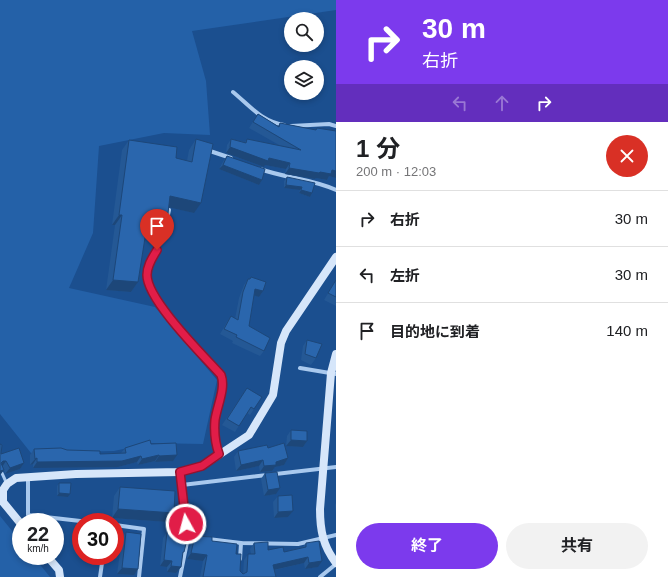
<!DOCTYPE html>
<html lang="ja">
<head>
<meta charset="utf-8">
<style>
  body { margin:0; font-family:Helvetica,"Noto Sans JP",sans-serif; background:#f2f2f2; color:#202124; height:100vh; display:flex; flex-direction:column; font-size:15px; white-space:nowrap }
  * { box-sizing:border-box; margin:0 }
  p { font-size:13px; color:#757577 }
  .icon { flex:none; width:22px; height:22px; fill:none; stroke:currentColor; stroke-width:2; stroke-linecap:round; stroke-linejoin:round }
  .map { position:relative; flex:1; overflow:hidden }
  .details { display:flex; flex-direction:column; background:#fff; width:332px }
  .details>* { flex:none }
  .hud { background:#7c3aed; color:#fff; overflow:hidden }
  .buttons { position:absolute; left:284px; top:12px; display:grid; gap:8px }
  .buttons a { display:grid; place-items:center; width:40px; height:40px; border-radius:50%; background:#fff; box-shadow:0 2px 6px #0003; font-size:20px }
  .speed { position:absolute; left:12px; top:513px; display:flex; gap:8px; font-size:20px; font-weight:700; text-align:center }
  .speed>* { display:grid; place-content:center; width:52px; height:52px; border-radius:50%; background:#fff; box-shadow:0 2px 6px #0003; line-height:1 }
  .speed small { font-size:10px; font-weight:400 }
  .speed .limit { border:6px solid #d22; background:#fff; color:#111 }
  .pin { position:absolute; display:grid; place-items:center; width:34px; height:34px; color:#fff; margin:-41px -17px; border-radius:50% 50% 50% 0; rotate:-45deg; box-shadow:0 0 4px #0007 }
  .pin .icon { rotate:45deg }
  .me { position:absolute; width:44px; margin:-22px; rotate:353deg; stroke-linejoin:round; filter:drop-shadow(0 0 3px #0008) }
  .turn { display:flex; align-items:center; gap:14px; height:84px; padding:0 20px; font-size:18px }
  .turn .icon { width:52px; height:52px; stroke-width:2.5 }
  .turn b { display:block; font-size:28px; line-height:34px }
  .lanes { display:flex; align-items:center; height:38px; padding:0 20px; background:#0003; justify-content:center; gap:20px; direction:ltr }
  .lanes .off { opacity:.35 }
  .round { display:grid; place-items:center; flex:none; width:42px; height:42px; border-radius:21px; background:#f2f2f2 }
  .summary { display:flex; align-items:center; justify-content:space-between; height:68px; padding:0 20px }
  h1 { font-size:24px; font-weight:700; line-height:30px }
  .button { display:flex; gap:8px; margin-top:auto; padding:8px 20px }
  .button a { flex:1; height:46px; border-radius:24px; background:#7c3aed; color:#fff; font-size:16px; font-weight:700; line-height:46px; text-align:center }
  .button a+a { background:#f2f2f2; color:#202124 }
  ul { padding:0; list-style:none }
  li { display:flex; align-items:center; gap:12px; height:56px; padding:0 20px; border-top:1px solid #e0e0e0 }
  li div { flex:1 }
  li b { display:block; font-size:15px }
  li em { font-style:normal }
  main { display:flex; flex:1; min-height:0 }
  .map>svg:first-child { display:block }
  .green { fill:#2461a8 }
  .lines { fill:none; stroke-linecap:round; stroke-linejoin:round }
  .lane { stroke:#a9c9ee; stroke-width:3 }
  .street { stroke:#a9c9ee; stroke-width:4 }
  .secondary { stroke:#d6e6fa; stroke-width:8 }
  .wall { fill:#245895 }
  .shaded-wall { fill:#1d4779 }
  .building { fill:#2a66ad; stroke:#1d4779 }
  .route-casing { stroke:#92132f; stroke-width:10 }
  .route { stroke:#e11d48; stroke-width:7 }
</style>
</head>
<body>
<main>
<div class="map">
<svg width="336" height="577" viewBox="0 0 336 577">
  <rect width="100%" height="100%" fill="#1b4f8f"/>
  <g class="green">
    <polygon points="0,0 336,0 336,10 192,31 206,81 210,135 164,133 99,146 93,233 69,288 155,307 217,380 203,444 151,443 114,451 31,453 0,414"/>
    <polygon points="0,516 21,542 21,556 33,556 50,577 0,577"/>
  </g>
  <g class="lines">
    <polyline class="lane" points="0,469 7,484"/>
    <g class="street">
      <path d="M233,92C250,106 261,121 284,125"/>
      <polyline points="291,126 329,124 336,126"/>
      <polyline points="207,150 231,158"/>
      <path d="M260,169C285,178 312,179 336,190"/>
      <polyline points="169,210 164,234 149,263 147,279 157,301 223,380 215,420 215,444 219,454"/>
      <polyline points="300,368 336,374"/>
      <polyline points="180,472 188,537 180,577"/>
      <polyline points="28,477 28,515 89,522"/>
      <polyline points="182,485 336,467"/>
      <polyline points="115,525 144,529 139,577"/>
      <polyline points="188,537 198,538"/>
      <polyline points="208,539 241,543 298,544 336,535"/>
      <polyline points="240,559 241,543"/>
      <polyline points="100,577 103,556"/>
      <polyline points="320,577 336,564"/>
    </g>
    <g class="secondary">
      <path d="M336,354L331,373L320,509C320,530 323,546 336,563"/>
      <polyline points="21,524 3,502 3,490 7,484 16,478 76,474 180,472 202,466 249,435 273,395 281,343 286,331 336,257"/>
      <polyline points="47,556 59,570 60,577"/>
    </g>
  </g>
  <g class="wall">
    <polygon points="258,114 278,126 280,123 316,130 317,128 335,131 336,130 336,178 329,176 327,180 316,178 315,179 285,174 286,169 265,165 264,167 226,153 227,145 231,139 245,142 247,139 279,145 249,128"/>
    <polygon points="196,139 194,213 169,207 159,232 146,230 138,282 131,292 106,290 115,225 112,225 122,150 129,140 176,158 187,161 189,150"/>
    <polygon points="227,156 262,180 259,185 219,169 224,160"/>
    <polygon points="287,177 312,193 310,197 299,193 300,190 284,188 284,181"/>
    <polygon points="251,277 263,291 259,297 254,295 249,326 264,351 260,356 232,343 233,341 220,334 227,322 231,316 235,319 239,298 244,285 248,279 249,279"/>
    <polygon points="336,280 336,306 324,300"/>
    <polygon points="307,340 316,358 311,365 301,360 303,346"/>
    <polygon points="247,388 254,409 250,415 247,413 235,432 222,425"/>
    <polygon points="291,430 307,441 303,447 286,446 287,436"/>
    <polygon points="151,444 173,461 155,462 155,461 138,465 137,462 118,467 33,468 33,464 30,465 30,455 34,449 67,450 100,454 121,453 125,448"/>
    <polygon points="268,448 288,458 284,465 275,467 272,471 260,472 259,466 236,471 234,457 238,451"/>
    <polygon points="1,454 24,463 20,469 5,474 4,470 0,475"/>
    <polygon points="265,473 276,494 264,496 261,479"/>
    <polygon points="59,483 70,494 68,497 57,496 57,486"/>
    <polygon points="120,487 174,513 168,522 112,518 114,496"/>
    <polygon points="278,496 293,511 288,517 274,518 273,502"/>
    <polygon points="336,503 336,514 335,505"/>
    <polygon points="126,532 134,575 117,574 122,538"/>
    <polygon points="167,532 182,555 181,567 176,573 167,572 167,567 160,566 163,538"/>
    <polygon points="195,536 212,541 236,554 240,571 243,574 244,560 248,554 251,554 250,549 254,543 268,550 284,552 303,547 306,543 318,567 305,569 304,563 275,570 276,577 200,577 203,561 187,559 191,542"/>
  </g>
  <g class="shaded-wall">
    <polygon points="230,147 269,158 290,163 286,169 265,165 264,167 226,153"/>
    <polygon points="223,165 262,180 259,185 219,169"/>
    <polygon points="289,168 320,172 332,170 336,171 336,178 329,176 327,180 316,178 315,179 285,174"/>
    <polygon points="286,185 302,187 300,190 284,188"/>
    <polygon points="301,190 312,193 310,197 299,193"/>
    <polygon points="170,196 201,203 194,213 163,206"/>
    <polygon points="119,215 122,215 115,225 112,225"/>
    <polygon points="148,219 167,222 159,232 141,229"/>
    <polygon points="113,280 138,282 131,292 106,290"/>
    <polygon points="255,289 263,291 259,297 251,294"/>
    <polygon points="291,440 307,441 303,447 286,446"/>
    <polygon points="159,455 155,461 138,465 142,459"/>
    <polygon points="177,455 173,461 155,462 159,456"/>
    <polygon points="141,456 137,462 118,467 33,468 37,462"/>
    <polygon points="37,458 33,464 30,465 35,459"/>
    <polygon points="288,458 284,465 275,467 272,471 260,472 264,466"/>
    <polygon points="263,460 259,466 236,471 241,465"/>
    <polygon points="3,461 6,461 2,467 0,467"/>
    <polygon points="24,463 20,469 5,474 10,468"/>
    <polygon points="4,470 0,475 0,471"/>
    <polygon points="280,488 276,494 264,496 268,490"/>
    <polygon points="59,493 70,494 68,497 57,496"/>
    <polygon points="118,509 174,513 168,522 112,518"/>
    <polygon points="293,511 288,517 274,518 278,512"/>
    <polygon points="191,553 207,555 203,561 187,559"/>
    <polygon points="308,557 304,563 269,571 273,565"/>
    <polygon points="164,560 172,561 167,567 160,566"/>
    <polygon points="322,561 318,567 305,569 309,563"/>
    <polygon points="171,566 181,567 176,573 167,572"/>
    <polygon points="122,568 138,569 134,575 117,574"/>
  </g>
  <g class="building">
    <polygon points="258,114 279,127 280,123 316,130 317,128 336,131 336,171 332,170 331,174 320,172 319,173 289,168 290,163 269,158 268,161 230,147 231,139 246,143 247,139 301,150 253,122"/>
    <polygon points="196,139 213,144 201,203 170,196 167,222 148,219 138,282 113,280 122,215 119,215 129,140 177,147 176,158 192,162"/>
    <polygon points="227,156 265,169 262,180 223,165"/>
    <polygon points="287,177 315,183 312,193 301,190 302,187 286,185"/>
    <polygon points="251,277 266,282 263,291 255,289 249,326 270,338 264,351 236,337 237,335 224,329 231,316 238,320 243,292 248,279 250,279"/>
    <polygon points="336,280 336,297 328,293"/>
    <polygon points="307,340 322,344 316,358 305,354"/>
    <polygon points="247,388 262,397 254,409 251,407 239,426 227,419"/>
    <polygon points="291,430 307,431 307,441 291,440"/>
    <polygon points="150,440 151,444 176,443 177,455 159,456 159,455 142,459 141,456 122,461 37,462 37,458 35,459 34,449 61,448 67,450 100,451 100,454 126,453 125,448"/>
    <polygon points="284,443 288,458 276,462 276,465 264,466 263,460 241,465 238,451 267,445 268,448"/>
    <polygon points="0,444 2,445 1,454 19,448 24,463 10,468 6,461 3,461 1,463 4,470 0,471"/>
    <polygon points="277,472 280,488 268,490 265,473"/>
    <polygon points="59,483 71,483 70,494 59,493"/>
    <polygon points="120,487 175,491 174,513 118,509"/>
    <polygon points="292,495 293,511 278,512 278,496"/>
    <polygon points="126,532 141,534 138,569 122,568"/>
    <polygon points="167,532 188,535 184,552 183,552 181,567 171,566 172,561 164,560"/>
    <polygon points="195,536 212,537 212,541 237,544 236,554 241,554 240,571 243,574 247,572 248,554 255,554 254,543 268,542 268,550 283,547 284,552 306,547 306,543 319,541 322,561 309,563 308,557 273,565 276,577 203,577 207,555 191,553"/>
  </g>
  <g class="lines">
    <g class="route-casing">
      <path id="route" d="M157,250C153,257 147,265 147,275C147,300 203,355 221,375C226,388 217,406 215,420C214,432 215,443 219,454L202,466L180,472L186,524"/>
    </g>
    <use href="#route" class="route"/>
  </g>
</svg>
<div class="buttons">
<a><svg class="icon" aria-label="search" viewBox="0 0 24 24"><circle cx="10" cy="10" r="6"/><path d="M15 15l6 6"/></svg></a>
<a><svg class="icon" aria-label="layers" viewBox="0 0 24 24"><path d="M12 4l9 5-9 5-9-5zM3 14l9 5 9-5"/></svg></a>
</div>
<div class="speed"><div>22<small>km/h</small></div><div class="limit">30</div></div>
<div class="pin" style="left:157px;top:250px;background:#d93025"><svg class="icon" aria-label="arrive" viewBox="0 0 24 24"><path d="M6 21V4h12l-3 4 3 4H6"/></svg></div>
<svg class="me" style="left:186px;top:524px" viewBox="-20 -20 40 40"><circle r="17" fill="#e11d48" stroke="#fff" stroke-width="3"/><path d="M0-11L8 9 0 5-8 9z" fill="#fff"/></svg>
</div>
<section class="details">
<div class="hud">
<div class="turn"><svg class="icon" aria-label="right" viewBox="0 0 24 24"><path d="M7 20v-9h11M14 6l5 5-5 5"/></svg><div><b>30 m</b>右折</div></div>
<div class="lanes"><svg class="icon off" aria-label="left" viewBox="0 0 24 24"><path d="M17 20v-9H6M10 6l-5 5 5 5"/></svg><svg class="icon off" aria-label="ahead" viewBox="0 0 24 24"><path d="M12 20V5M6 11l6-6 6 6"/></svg><svg class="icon" aria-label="right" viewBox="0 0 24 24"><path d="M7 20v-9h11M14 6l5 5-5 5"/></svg></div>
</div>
<div class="summary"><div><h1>1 分</h1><p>200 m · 12:03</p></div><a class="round" style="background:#d93025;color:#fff"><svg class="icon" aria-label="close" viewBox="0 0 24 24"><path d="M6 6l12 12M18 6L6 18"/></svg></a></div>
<ul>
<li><svg class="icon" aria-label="right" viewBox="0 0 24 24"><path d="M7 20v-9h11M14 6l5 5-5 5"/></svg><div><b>右折</b></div><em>30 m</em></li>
<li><svg class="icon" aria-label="left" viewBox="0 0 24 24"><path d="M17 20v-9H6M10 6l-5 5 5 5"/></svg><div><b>左折</b></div><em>30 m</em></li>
<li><svg class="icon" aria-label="arrive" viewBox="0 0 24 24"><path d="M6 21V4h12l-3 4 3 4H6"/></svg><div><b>目的地に到着</b></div><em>140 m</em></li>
</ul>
<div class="button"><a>終了</a><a>共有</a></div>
</section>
</main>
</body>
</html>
